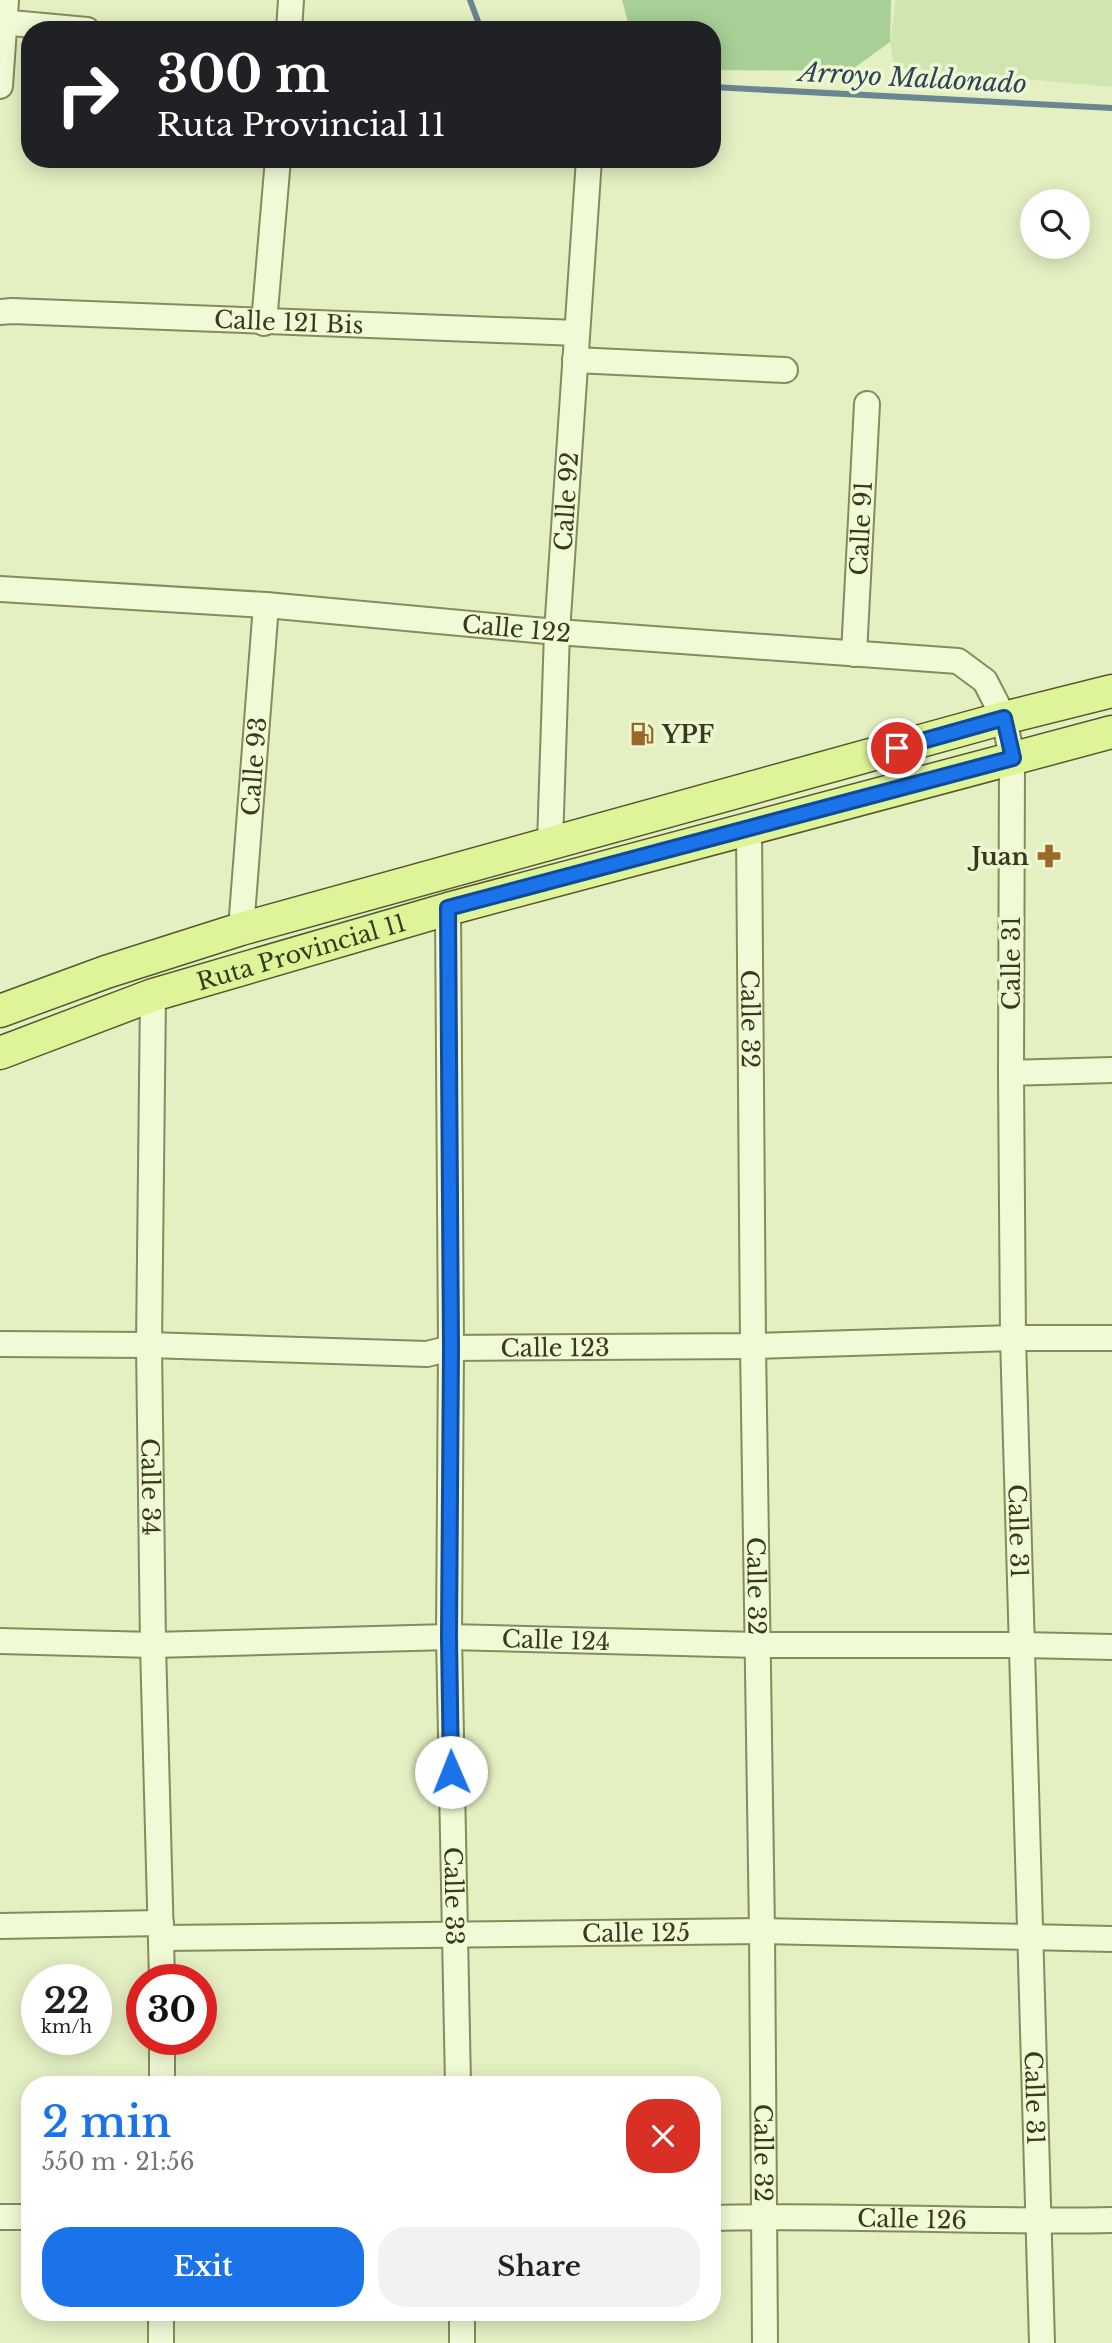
<!DOCTYPE html>
<html lang="en">
<head>
<meta charset="utf-8">
<style>
  body { margin:0; font-family:"Libre Baskerville",serif; background:#f2f2f2; color:#202124; height:100vh; display:flex; flex-direction:column; font-size:26px; white-space:nowrap }
  * { box-sizing:border-box; margin:0 }
  p { font-size:23px; color:#757577 }
  .icon { flex:none; width:38px; height:38px; fill:none; stroke:currentColor; stroke-width:2; stroke-linecap:round; stroke-linejoin:round }
  .map { position:relative; flex:1; overflow:hidden }
  .sheet { position:absolute; left:21px; top:2076px; width:700px; height:245px; display:flex; flex-direction:column; background:#fff; border-radius:28px; box-shadow:0 4px 18px #0003 }
  .sheet>* { flex:none }
  .guide { position:absolute; left:21px; top:21px; width:700px; height:147px; border-radius:28px; box-shadow:0 4px 18px #0003; background:#202124; color:#fff; overflow:hidden }
  .tools { position:absolute; left:1020px; top:189px; display:grid; gap:14px }
  .tools a { display:grid; place-items:center; width:70px; height:70px; border-radius:50%; background:#fff; box-shadow:0 4px 18px #0003; font-size:35px }
  .speed { position:absolute; left:21px; top:1964px; display:flex; gap:14px; font-size:35px; font-weight:700; text-align:center }
  .speed>* { display:grid; place-content:center; width:91px; height:91px; border-radius:50%; background:#fff; box-shadow:0 4px 18px #0003; line-height:1 }
  .speed small { font-size:18px; font-weight:400 }
  .speed .limit { border:10px solid #d22; background:#fff; color:#111 }
  .pin { position:absolute; display:grid; place-items:center; width:60px; height:60px; color:#fff; margin:-30px; border:4px solid #fff; border-radius:50%; box-shadow:0 2px 7px #0007 }
  .me { position:absolute; width:77px; margin:-38px; rotate:359deg; stroke-linejoin:round; filter:drop-shadow(0 0 5px #0008) }
  .turn { display:flex; align-items:center; gap:24px; height:147px; padding:0 21px; font-size:32px }
  .turn .icon { width:91px; height:91px; stroke-width:2.5 }
  .turn b { display:block; font-size:49px; line-height:60px }
  .round { display:grid; place-items:center; flex:none; width:74px; height:74px; border-radius:28px; background:#f2f2f2 }
  .headline { display:flex; align-items:center; justify-content:space-between; height:119px; padding:0 21px }
  h1 { font-size:42px; font-weight:600; line-height:52px; color:#1a73e8 }
  .cta { display:flex; gap:14px; margin-top:auto; padding:14px 21px }
  .cta a { flex:1; height:80px; border-radius:28px; background:#1a73e8; color:#fff; font-size:28px; font-weight:600; line-height:80px; text-align:center }
  .cta a+a { background:#f2f2f2; color:#202124 }
  .map>svg:first-child { display:block }
  .farmland { fill:#d0e6af }
  .green { fill:#a7cf96 }
  .lines { fill:none; stroke-linecap:round; stroke-linejoin:round }
  .stream { stroke:#6b8591; stroke-width:6 }
  .minor-casing { stroke:#868b58; stroke-width:28 }
  .major-casing { stroke:#57582d; stroke-width:35 }
  .minor { stroke:#f0fad6; stroke-width:24 }
  .major { stroke:#ddf598; stroke-width:32 }
  .route-casing { stroke:#114b97; stroke-width:18 }
  .route { stroke:#1a73e8; stroke-width:12 }
  .labels { text-anchor:middle; dominant-baseline:central; stroke-width:7; stroke-linejoin:round; paint-order:stroke }
  .street-label { font-size:24px; fill:#383a1d; stroke:#edf7d2 }
  .poi-label { font-size:24px; font-weight:bold; fill:#383a1d; stroke:#edf7d2; text-anchor:start }
  .water-label { font-size:26px; font-style:italic; fill:#2c435a; stroke:#edf7d2 }
</style>
</head>
<body>
<div class="map">
<svg width="1112" height="2343" viewBox="0 0 1112 2343">
  <rect width="100%" height="100%" fill="#e4f0c2"/>
  <polygon class="farmland" points="896,0 1112,0 1112,87 894,67 890,42"/>
  <polygon class="green" points="622,0 891,0 890,42 850,71 712,70 712,30 630,30"/>
  <g class="lines">
    <g class="stream">
      <polyline points="470,0 479,24 485,30"/>
      <polyline points="712,87 1112,108"/>
    </g>
    <g class="minor-casing">
      <g id="minor">
        <polyline points="0,22 87,30"/>
        <polyline points="289,30 291,0"/>
        <polyline points="0,86 6,0"/>
        <path id="s1" d="M0,312L12,311L577,333"/>
        <polyline points="264,323 278,159"/>
        <polyline points="575,360 785,370"/>
        <path id="s2" d="M0,589L266,605L557,632L958,661L985,681L1004,718L1012,758L1011,1073L1013,1338L1042,2343"/>
        <path id="s3" d="M854,654L867,404"/>
        <path id="s4" d="M749,828L753,1346L762,1931L765,2343"/>
        <path id="s5" d="M550,844L557,632L589,159"/>
        <path id="s6" d="M448,909L451,1348L449,1637L458,2084"/>
        <path id="s7" d="M241,929L266,605"/>
        <path id="s8" d="M153,995L149,1345L153,1645L162,1979"/>
        <polyline points="1011,1073 1112,1070"/>
        <path id="s9" d="M0,1344L149,1345L427,1354L451,1348L753,1346L1013,1338H1112"/>
        <path id="s10" d="M0,1641L153,1645L449,1637L757,1645H1023L1112,1647"/>
        <polyline points="0,1926 161,1923"/>
        <path id="s11" d="M162,1938L762,1931L1112,1939"/>
        <polyline points="162,2039 162,2084"/>
        <polyline points="0,2217 30,2217"/>
        <path id="s12" d="M712,2218C845,2214 979,2223 1112,2220"/>
        <polyline points="462,2312 462,2343"/>
        <polyline points="161,2343 161,2312"/>
      </g>
    </g>
    <g class="major-casing">
      <g id="major">
        <polyline points="0,1011 106,972 241,929 1004,718 1112,691"/>
        <path id="s13" d="M0,1053L153,995L448,909L1112,732"/>
      </g>
    </g>
    <use href="#minor" class="minor"/>
    <use href="#major" class="major"/>
  </g>
  <g class="lines">
    <g class="route-casing">
      <polyline id="route" points="451,1772 449,1637 451,1348 448,908 1013,758 1004,718 897,748"/>
    </g>
    <use href="#route" class="route"/>
  </g>
  <defs>
    <g id="fuel-bare" transform="scale(1.89)"><path d="M-5.5-6h7V0h2V4h1.3V-2.5L3-4.5l.8-.8L6-3V5H2.5V1h-1V6h-7ZM-4.2-4.7v3.2H.2V-4.7Z" fill="#9c6826" stroke="#edf7d2" stroke-width="2.5" paint-order="stroke"/></g>
    <g id="pharmacy-bare" transform="scale(1.89)"><path d="M-2-6h4v4h4v4h-4v4h-4v-4h-4v-4h4Z" fill="#9c6826" stroke="#edf7d2" stroke-width="2.5" paint-order="stroke"/></g>
  </defs>
  <g fill-rule="evenodd">
    <use href="#fuel-bare" x="642" y="734"/>
    <use href="#pharmacy-bare" x="1049" y="856"/>
  </g>
  <g class="labels">
    <g class="street-label">
      <text stroke="none"><textPath href="#s1" startOffset="289">Calle 121 Bis</textPath></text>
      <text stroke="none"><textPath href="#s5" startOffset="343">Calle 92</textPath></text>
      <text stroke="none"><textPath href="#s3" startOffset="126">Calle 91</textPath></text>
      <text stroke="none"><textPath href="#s2" startOffset="518">Calle 122</textPath></text>
      <text stroke="none"><textPath href="#s7" startOffset="163">Calle 93</textPath></text>
      <text stroke="none"><textPath href="#s13" startOffset="318">Ruta Provincial 11</textPath></text>
      <text transform="translate(1011 963) rotate(-90)">Calle 31</text>
      <text stroke="none"><textPath href="#s4" startOffset="191">Calle 32</textPath></text>
      <text stroke="none"><textPath href="#s9" startOffset="556">Calle 123</textPath></text>
      <text stroke="none"><textPath href="#s8" startOffset="492">Calle 34</textPath></text>
      <text stroke="none"><textPath href="#s2" startOffset="1850">Calle 31</textPath></text>
      <text stroke="none"><textPath href="#s4" startOffset="758">Calle 32</textPath></text>
      <text stroke="none"><textPath href="#s10" startOffset="556">Calle 124</textPath></text>
      <text stroke="none"><textPath href="#s6" startOffset="987">Calle 33</textPath></text>
      <text stroke="none"><textPath href="#s11" startOffset="474">Calle 125</textPath></text>
      <text stroke="none"><textPath href="#s2" startOffset="2417">Calle 31</textPath></text>
      <text stroke="none"><textPath href="#s4" startOffset="1325">Calle 32</textPath></text>
      <text stroke="none"><textPath href="#s12" startOffset="200">Calle 126</textPath></text>
    </g>
    <g class="poi-label">
      <text x="662" y="734">YPF</text>
      <text x="1029" y="856" text-anchor="end">Juan</text>
    </g>
    <g class="water-label">
      <text transform="translate(913 78) rotate(3)">Arroyo Maldonado</text>
    </g>
  </g>
</svg>
<div class="tools">
<a><svg class="icon" aria-label="search" viewBox="0 0 24 24"><circle cx="10" cy="10" r="6"/><path d="M15 15l6 6"/></svg></a>
</div>
<div class="speed"><div>22<small>km/h</small></div><div class="limit">30</div></div>
<div class="pin" style="left:897px;top:748px;background:#d93025"><svg class="icon" aria-label="arrive" viewBox="0 0 24 24"><path d="M6 21V4h12l-3 4 3 4H6"/></svg></div>
<svg class="me" style="left:451px;top:1772px" viewBox="-20 -20 40 40"><circle r="19" fill="#fff"/><path d="M0-13L10 11 0 6-10 11z" fill="#1a73e8"/></svg>
<div class="guide">
<div class="turn"><svg class="icon" aria-label="right" viewBox="0 0 24 24"><path d="M7 20v-9h11M14 6l5 5-5 5"/></svg><div><b>300 m</b>Ruta Provincial 11</div></div>
</div>
<section class="sheet">
<div class="headline"><div><h1>2 min</h1><p>550 m · 21:56</p></div><a class="round" style="background:#d93025;color:#fff"><svg class="icon" aria-label="close" viewBox="0 0 24 24"><path d="M6 6l12 12M18 6L6 18"/></svg></a></div>
<div class="cta"><a>Exit</a><a>Share</a></div>
</section>
</div>
</body>
</html>
